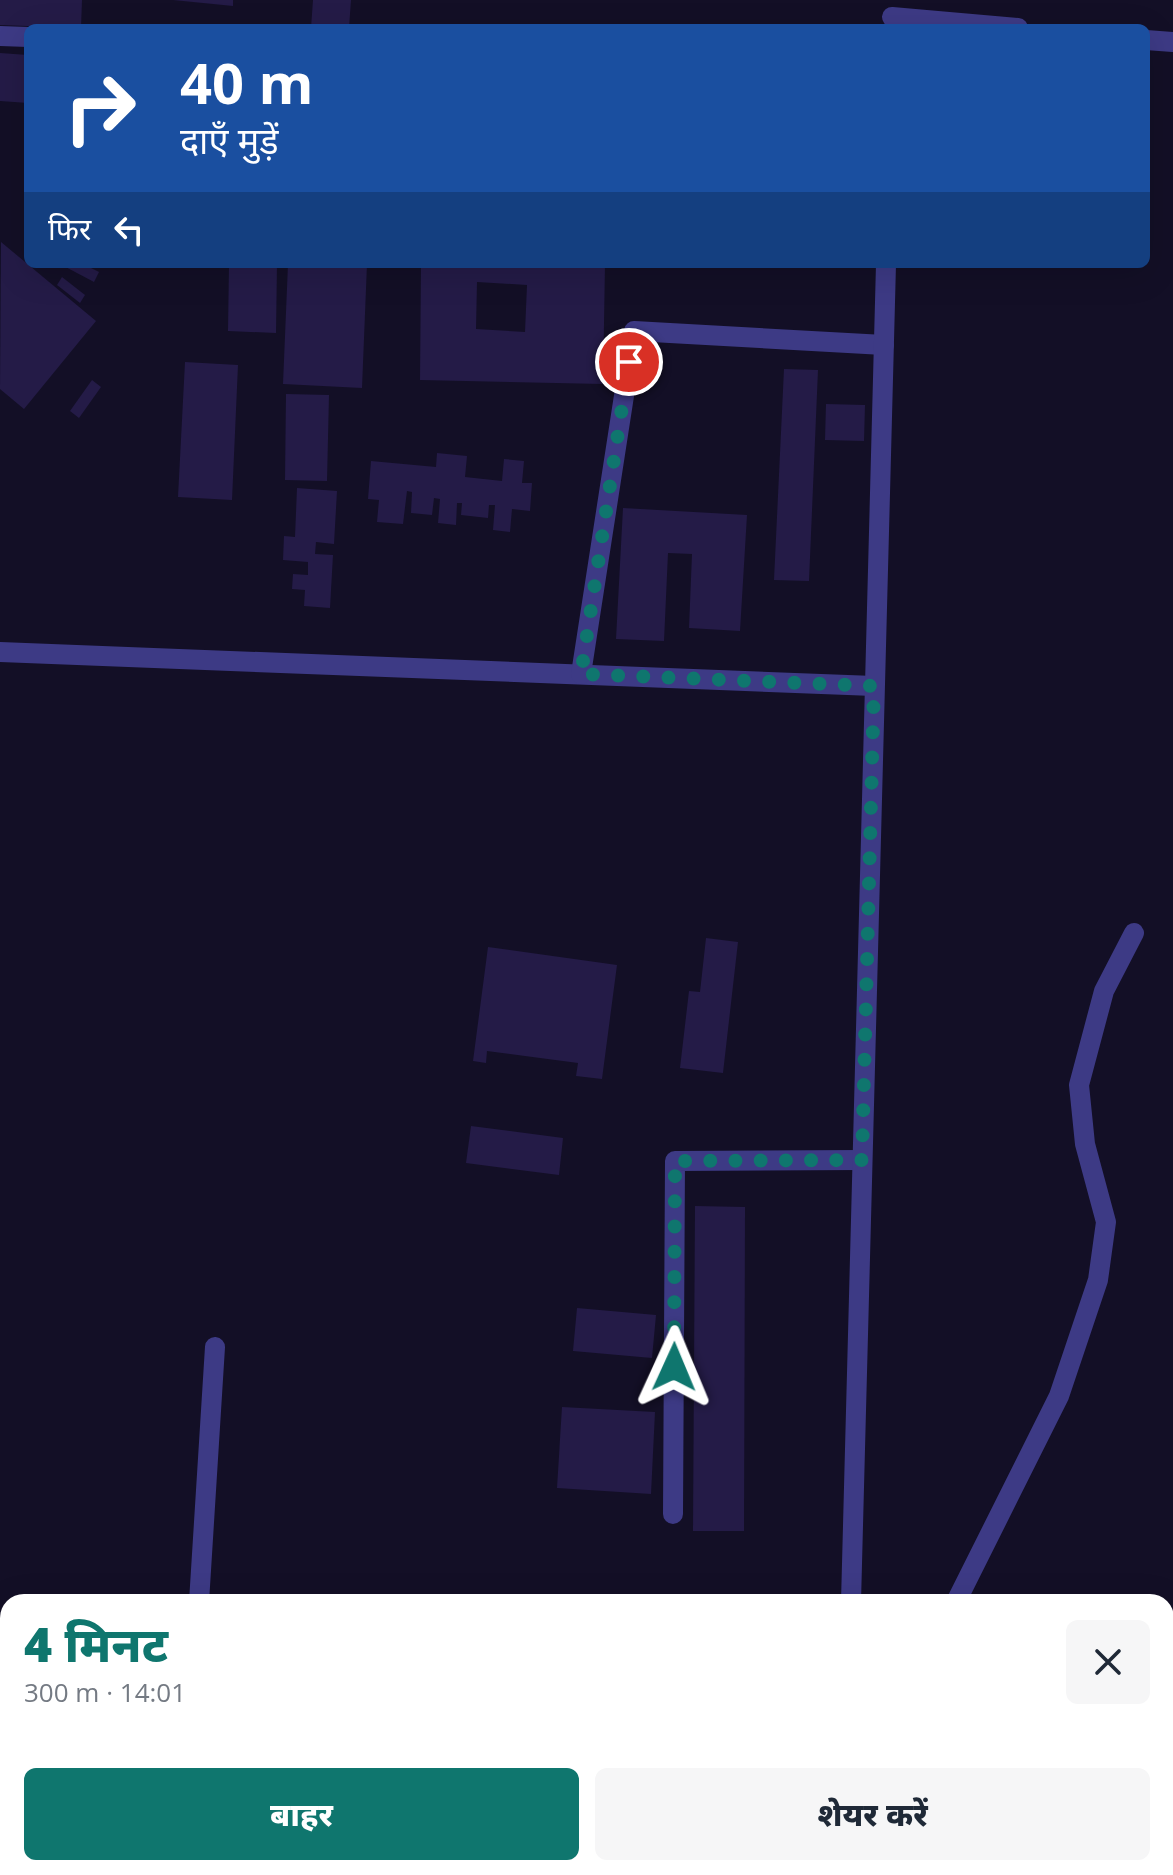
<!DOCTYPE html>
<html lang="hi">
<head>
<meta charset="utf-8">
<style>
  body { margin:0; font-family:"Open Sans","Noto Sans Devanagari",sans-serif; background:#f6f6f7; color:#1f2937; height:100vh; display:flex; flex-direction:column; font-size:30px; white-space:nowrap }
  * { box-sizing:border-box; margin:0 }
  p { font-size:26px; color:#747a83 }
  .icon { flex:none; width:44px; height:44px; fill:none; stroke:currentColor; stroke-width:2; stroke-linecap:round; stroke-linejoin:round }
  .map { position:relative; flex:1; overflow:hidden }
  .drawer { position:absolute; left:0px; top:1594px; width:1174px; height:282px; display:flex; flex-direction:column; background:#fff; border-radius:24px 24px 0 0; box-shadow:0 8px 32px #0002 }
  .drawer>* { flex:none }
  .guide { position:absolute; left:24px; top:24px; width:1126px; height:244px; border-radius:12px; box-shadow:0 8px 32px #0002; background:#1a4fa0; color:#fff; overflow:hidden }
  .pin { position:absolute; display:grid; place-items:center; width:68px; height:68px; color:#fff; margin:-34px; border:4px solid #fff; border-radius:50%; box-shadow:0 2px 8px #0007 }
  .me { position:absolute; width:88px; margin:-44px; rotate:1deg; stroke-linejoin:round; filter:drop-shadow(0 0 6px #0008) }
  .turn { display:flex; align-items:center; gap:28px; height:168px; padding:0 24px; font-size:36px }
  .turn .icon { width:104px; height:104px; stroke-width:2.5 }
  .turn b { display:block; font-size:56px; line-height:68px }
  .then { display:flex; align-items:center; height:76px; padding:0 24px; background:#0003; gap:16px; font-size:30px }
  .round { display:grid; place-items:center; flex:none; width:84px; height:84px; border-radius:12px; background:#f6f6f7 }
  .headline { display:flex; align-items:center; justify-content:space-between; height:136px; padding:0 24px }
  h1 { font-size:48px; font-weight:800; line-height:60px; color:#0f766e }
  .action { display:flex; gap:16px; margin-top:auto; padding:16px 24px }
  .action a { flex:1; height:92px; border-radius:12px; background:#0f766e; color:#fff; font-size:32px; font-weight:800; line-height:92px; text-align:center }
  .action a+a { background:#f6f6f7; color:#1f2937 }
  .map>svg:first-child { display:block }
  .building { fill:#241b47; fill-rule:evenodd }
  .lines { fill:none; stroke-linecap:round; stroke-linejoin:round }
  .minor { stroke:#3d3a85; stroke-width:20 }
  .route { stroke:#0f766e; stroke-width:14; stroke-dasharray:0 25.2 }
</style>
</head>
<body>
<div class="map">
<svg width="1173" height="1875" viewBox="0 0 1173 1875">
  <rect width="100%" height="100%" fill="#130f26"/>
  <g class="building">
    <polygon points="0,0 82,0 81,28 0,25"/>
    <polygon points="173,0 233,0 233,6"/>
    <polygon points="313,0 351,0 349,28 311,28"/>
    <polygon points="0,53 28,55 28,103 0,101"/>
    <polygon points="1,242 96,321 24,409 0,389"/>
    <polygon points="60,264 83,264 99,272 94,282"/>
    <polygon points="229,264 277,264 276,333 228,331"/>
    <polygon points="288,264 367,264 362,388 283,384"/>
    <path d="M421,264H605L603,384L420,380ZM477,282L527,285L525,332L476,329Z"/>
    <polygon points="62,277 85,295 80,303 57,285"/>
    <polygon points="185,362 238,365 232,500 178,497"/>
    <polygon points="784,369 818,370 809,581 774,580"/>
    <polygon points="92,380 101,387 79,418 70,411"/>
    <polygon points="286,394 329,395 327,481 285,480"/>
    <polygon points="826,404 865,405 864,441 825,440"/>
    <polygon points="437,453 467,456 465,477 502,481 504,459 524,461 522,483 532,483 530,511 512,509 510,532 493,530 495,505 489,505 488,518 461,515 462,503 457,503 456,525 438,523 440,499 434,498 432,515 411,513 412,492 407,491 403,524 377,522 379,500 368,499 371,461 436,467"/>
    <polygon points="297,488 337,491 334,544 316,542 315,554 333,555 330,608 304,606 305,590 292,589 293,574 308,575 308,562 283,560 284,536 295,537"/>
    <polygon points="623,508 747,515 740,631 689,628 692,554 668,553 664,641 616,639"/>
    <polygon points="706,938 738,942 723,1073 680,1068 689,991 700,992"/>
    <polygon points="488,947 617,965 602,1079 576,1076 578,1063 487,1051 486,1063 473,1061"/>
    <polygon points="471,1126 563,1138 559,1175 466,1163"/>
    <polygon points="695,1206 745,1207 744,1531 693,1531"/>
    <polygon points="577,1308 656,1315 652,1358 573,1351"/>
    <polygon points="562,1407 655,1412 651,1494 557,1488"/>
    <rect x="617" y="1868" width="45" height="7"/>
  </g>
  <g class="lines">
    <g class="minor">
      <polyline points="892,17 1018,28"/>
      <polyline points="0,36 28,37"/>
      <polyline points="1146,40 1173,42"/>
      <polyline points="0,652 874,686"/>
      <polyline points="581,674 634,331 884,345"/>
      <polyline points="673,1514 675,1161 862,1160"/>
      <polyline points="199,1602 215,1347"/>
      <polyline points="851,1602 886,264"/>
      <polyline points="956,1602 1059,1396 1098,1280 1106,1222 1085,1144 1079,1085 1104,991 1134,933"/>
      <polyline points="0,1639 8,1639"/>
      <polyline points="1166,1676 1173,1676"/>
      <polyline points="846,1875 846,1868"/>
    </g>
  </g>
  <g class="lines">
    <polyline class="route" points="629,362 581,674 874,686 862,1160 675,1161 674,1367"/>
  </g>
</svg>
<div class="pin" style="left:629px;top:362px;background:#d93025"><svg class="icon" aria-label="arrive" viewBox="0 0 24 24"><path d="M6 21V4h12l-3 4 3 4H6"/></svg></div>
<svg class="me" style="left:674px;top:1367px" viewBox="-20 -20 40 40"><path d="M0-17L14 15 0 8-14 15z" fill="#0f766e" stroke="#fff" stroke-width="4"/></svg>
<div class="guide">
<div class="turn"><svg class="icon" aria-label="right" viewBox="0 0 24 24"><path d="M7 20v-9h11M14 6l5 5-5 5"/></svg><div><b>40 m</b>दाएँ मुड़ें</div></div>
<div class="then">फिर<svg class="icon" aria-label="left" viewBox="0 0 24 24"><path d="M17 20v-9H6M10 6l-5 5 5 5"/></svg></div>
</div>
<section class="drawer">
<div class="headline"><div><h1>4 मिनट</h1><p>300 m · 14:01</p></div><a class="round"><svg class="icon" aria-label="close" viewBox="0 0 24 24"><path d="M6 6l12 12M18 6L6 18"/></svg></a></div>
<div class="action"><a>बाहर</a><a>शेयर करें</a></div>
</section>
</div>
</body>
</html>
